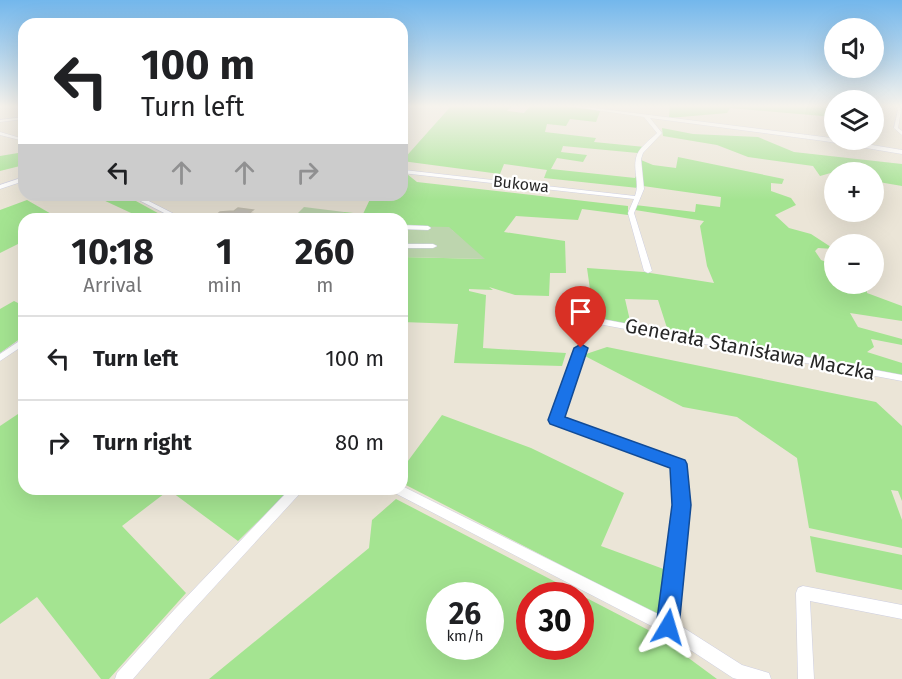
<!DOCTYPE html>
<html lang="en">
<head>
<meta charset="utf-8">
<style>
  body { margin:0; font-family:"Fira Sans",sans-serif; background:#f2f2f2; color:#202124; height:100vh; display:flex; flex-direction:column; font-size:22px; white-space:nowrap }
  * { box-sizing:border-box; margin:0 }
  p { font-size:20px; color:#757577 }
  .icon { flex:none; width:33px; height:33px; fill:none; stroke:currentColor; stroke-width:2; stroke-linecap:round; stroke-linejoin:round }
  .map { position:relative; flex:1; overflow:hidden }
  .panel { position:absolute; left:18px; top:213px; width:390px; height:282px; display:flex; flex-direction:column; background:#fff; border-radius:18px; box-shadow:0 6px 24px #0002 }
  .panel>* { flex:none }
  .hud { position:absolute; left:18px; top:18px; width:390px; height:183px; border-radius:18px; box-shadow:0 6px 24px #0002; background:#fff; color:#202124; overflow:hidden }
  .tools { position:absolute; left:824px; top:18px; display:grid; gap:12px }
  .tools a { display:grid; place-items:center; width:60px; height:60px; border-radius:50%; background:#fff; box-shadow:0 6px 24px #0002; font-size:30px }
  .speed { position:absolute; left:426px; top:582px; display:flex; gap:12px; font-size:30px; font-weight:700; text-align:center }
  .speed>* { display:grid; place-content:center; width:78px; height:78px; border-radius:50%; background:#fff; box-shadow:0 6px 24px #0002; line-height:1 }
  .speed small { font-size:15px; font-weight:400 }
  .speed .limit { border:9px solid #d22; background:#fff; color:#111 }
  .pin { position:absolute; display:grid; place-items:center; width:51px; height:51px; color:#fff; margin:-62px -26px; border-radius:50% 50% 50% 0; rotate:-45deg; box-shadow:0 0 6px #0007 }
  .pin .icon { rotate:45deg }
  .me { position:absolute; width:66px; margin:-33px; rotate:7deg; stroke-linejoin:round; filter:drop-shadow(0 0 4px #0008) }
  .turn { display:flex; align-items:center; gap:21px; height:126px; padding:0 24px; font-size:27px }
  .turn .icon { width:78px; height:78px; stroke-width:2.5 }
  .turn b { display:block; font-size:42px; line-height:51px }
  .lanes { display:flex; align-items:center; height:57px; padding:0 24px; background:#0003; justify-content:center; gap:30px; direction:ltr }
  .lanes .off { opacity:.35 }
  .eta { display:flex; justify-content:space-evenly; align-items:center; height:102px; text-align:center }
  .eta b { font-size:36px; font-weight:700; line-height:42px }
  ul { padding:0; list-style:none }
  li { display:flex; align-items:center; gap:18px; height:84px; padding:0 24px; border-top:2px solid #e0e0e0 }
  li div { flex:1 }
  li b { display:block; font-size:22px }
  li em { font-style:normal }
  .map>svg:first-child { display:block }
  .green { fill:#a4e491; fill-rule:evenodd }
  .cemetery { fill:#bdd5ae }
  .building { fill:#c5c1b8; stroke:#c5c1b2; stroke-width:1.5 }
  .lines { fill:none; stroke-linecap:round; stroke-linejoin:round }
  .street-casing { stroke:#cdcee1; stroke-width:1 }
  .street { fill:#fff; fill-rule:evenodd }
  .route { fill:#1a73e8; stroke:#114b97; stroke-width:1.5 }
  .labels { text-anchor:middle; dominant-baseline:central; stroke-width:4.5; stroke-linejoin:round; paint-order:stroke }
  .far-street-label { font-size:16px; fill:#272727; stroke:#fff }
  .street-label { font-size:20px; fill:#272727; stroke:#fff }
</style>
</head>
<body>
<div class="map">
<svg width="902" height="679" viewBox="0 0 902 679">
  <rect width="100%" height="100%" fill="#ebe5d7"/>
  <g class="green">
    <polygon points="452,105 513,105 507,111 524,113 531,105 601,109 596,122 570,119 566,126 547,124 545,132 596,138 594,142 645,147 638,153 563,146 561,152 587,155 583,162 557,158 551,169 635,178 636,176 638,188 544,178 547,170 504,164 500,174 402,161"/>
    <polygon points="670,105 834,105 834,117 730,108 727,113 669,118"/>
    <polygon points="662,128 693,134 758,137 794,152 902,164 902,186 873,181 873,172 834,172 820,176 813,166 748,157 717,145 663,136"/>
    <polygon points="24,152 24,165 0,171 0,156"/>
    <polygon points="678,157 784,179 782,184 771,183 771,191 791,198 796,205 775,215 789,228 811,234 834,249 818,248 815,251 821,260 834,265 834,284 866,284 867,293 902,306 902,321 850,313 858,327 902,339 902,345 871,339 874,347 867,352 902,363 902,375 672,331 667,328 658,300 625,299 631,325 594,318 587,268 644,272 714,283 707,266 700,226 704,221 635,210 635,205 695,212 696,204 720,207 721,197 643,186 641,160 653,165 676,168"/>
    <polygon points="402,170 417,182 628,206 628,215 582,209 578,220 516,216 504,232 565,241 566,273 550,273 549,296 515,295 489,287 493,290 469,289 469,291 486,295 483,348 566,353 562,366 454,363 458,324 402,322 402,257 483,259 452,230 402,226 402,219 345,219 344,212 363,214 372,195 402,195"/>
    <polygon points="111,195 125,195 165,217 144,219 101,199"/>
    <polygon points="27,200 60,219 24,219 24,241 0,253 0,210"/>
    <polygon points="14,301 24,306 24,336 0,353 0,309"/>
    <polygon points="607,347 876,402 902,426 902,501 898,491 891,490 902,520 902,548 809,528 797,458 737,417 683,407 583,355"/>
    <polygon points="24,410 24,489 283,489 288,492 238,541 169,490 122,526 186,593 109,679 101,679 37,597 0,624 0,426"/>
    <polygon points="442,415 531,448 624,493 601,546 669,571 665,607 658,615 402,483 402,469"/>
    <path d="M396,499L656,634L717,679H209L369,548L372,520ZM440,596H490V646H440ZM530,596H580V646H530Z"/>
    <polygon points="810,536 902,555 902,590 816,572"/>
  </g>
  <g class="cemetery">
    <polygon points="304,207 344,212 345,219 292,219"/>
    <polygon points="402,226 449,227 485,259 402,257"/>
  </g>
  <polygon class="building" points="238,208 253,210 249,213 263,215 263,219 213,218 220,212 234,211"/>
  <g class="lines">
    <g class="street-casing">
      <g id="street">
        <path d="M561,105H570L824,137L902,150V154L824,141L650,118L662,133L643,153L641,159L644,189L634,213L652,271L648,273L644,271L628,213L634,199L402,173V171L404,170L635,196C640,183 633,171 636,158C638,148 650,140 657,133L644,117Z"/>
        <polygon points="899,105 902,105 898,128 902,131 902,135 894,128"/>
        <polygon points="24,117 24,119 0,122 0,120"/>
        <polygon points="0,132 24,139 24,141 0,135"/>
        <polygon points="24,177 24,181 0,189 0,185"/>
        <polygon points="129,195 137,195 184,219 176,219"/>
        <polygon points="402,225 428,226 431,228 428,230 402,229"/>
        <polygon points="402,244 433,244 437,246 433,248 402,248"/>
        <polygon points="567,300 573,300 591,317 902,375 902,381 588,322 585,321 567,304 566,302"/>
        <polygon points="24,338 24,345 0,361 0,354"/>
        <polygon points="581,345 586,348 562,418 683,461 685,464 688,505 676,623 742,665 769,673 771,679 737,679 733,678 663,632 393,492 391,489 402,489 402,486 662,616 676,505 673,467 552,423 551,420 576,348"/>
        <polygon points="290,489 304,489 184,620 133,679 115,679 117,673 174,610"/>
        <polygon points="803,586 902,605 902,619 810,601 814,679 798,679 796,593 798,588"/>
      </g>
    </g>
    <use href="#street" class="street"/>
  </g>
  <linearGradient id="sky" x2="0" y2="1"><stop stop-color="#73b7ec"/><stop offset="0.53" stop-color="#f6f3ed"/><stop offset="1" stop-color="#f6f3ed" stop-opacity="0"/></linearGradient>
  <rect width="902" height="200" fill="url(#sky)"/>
  <polygon class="route" points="581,344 588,348 565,417 685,460 687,464 691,505 679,627 675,635 668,639 660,635 656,627 672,505 670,468 550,424 548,420 574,348"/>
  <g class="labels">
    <g class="far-street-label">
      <text transform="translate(521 184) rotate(6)">Bukowa</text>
    </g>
    <g class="street-label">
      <text transform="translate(750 349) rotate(11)">Generała Stanisława Maczka</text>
    </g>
  </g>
</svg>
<div class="tools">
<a><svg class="icon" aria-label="sound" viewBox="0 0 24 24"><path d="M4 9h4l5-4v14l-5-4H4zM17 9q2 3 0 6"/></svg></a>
<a><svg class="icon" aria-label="layers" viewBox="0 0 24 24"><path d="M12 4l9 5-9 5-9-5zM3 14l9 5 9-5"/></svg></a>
<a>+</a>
<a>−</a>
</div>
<div class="speed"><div>26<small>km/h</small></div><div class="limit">30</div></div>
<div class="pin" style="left:581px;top:348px;background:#d93025"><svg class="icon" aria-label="arrive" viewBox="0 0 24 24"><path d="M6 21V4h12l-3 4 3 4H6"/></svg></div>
<svg class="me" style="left:668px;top:627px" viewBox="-20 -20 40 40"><path d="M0-17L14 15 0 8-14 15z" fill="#1a73e8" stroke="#fff" stroke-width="4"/></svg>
<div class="hud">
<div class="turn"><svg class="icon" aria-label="left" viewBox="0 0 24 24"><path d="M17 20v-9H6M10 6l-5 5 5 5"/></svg><div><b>100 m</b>Turn left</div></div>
<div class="lanes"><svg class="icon" aria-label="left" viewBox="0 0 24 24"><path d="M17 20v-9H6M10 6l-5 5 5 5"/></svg><svg class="icon off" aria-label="ahead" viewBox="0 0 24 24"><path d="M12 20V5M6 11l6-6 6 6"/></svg><svg class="icon off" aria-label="ahead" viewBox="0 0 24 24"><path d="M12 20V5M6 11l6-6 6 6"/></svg><svg class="icon off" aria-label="right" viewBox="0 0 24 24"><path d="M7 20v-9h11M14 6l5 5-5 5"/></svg></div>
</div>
<section class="panel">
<div class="eta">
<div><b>10:18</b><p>Arrival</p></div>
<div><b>1</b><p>min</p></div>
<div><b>260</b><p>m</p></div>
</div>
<ul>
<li><svg class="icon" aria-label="left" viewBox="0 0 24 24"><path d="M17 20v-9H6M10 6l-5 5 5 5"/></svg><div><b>Turn left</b></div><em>100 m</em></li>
<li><svg class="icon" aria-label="right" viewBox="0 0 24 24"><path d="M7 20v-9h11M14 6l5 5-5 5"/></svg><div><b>Turn right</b></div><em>80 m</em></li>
</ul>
</section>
</div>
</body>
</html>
